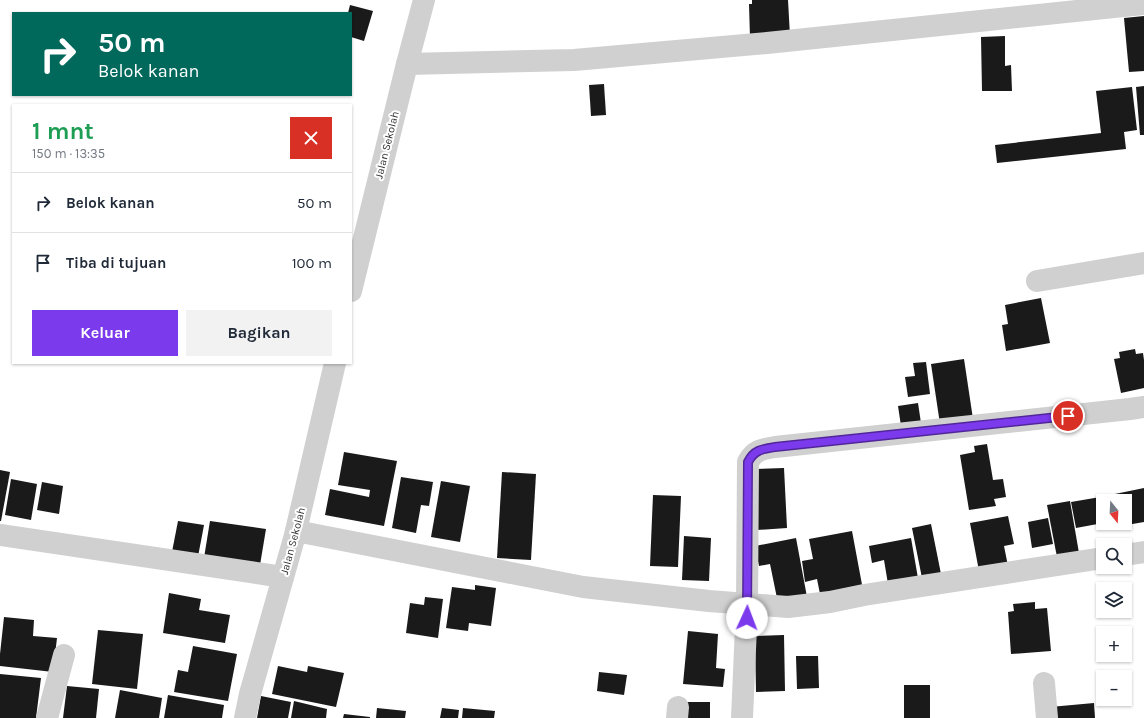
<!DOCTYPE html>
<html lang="id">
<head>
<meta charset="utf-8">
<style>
  body { margin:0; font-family:Karla,sans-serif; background:#f2f2f3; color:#1f2937; height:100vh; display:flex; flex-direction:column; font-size:15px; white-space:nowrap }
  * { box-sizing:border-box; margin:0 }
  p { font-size:13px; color:#747a83 }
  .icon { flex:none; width:22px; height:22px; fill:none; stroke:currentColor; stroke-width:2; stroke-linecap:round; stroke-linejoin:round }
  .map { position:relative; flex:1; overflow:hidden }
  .drawer { position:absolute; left:12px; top:104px; width:340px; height:260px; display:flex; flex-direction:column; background:#fff; border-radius:0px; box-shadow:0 1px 3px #0004 }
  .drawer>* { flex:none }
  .top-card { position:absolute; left:12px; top:12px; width:340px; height:84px; border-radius:0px; box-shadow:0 1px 3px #0004; background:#00695c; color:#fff; overflow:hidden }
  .needle { width:26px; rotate:162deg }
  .tools { position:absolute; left:1096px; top:494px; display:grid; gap:8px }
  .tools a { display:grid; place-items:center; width:36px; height:36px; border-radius:0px; background:#fff; box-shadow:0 1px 3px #0004; font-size:20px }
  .pin { position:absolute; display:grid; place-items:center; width:34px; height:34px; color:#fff; margin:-17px; border:2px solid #fff; border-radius:50%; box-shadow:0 1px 4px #0007 }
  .me { position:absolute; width:44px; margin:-22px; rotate:2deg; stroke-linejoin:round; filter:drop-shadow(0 0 3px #0008) }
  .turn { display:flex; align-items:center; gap:14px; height:84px; padding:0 20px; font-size:18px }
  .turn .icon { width:52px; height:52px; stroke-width:2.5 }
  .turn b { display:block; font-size:28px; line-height:34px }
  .round { display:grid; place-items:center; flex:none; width:42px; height:42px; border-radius:0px; background:#f2f2f3 }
  .head { display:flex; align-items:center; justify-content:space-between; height:68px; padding:0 20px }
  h1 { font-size:24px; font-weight:700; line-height:30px; color:#1e9e55 }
  .primary-button { display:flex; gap:8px; margin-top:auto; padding:8px 20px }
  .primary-button a { flex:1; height:46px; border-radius:0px; background:#7c3aed; color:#fff; font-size:16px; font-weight:700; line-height:46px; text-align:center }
  .primary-button a+a { background:#f2f2f3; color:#1f2937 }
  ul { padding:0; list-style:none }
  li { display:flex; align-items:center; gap:12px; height:60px; padding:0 20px; border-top:1px solid #e0e1e3 }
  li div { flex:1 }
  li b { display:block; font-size:15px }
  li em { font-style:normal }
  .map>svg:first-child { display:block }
  .building { fill:#1a1a1a }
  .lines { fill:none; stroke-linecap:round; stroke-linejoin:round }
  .minor { stroke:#d0d0d0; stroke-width:22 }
  .route-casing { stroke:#51269a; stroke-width:10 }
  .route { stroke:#7c3aed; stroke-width:7 }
  .labels { text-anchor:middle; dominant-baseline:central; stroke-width:4; stroke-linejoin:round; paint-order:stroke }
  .street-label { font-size:11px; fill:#333; stroke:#fff }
</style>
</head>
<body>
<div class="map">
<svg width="1144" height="718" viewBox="0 0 1144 718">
  <rect width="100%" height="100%" fill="#fff"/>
  <g class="building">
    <polygon points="752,0 788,0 790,36 750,38 749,4 752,4"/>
    <polygon points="350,5 373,11 364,41 351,37 351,13 348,13"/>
    <polygon points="1144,16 1144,71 1129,72 1124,18"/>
    <polygon points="1005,36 1005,66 1011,65 1012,91 982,91 981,37"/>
    <polygon points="604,84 606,115 591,116 589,85"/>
    <polygon points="1144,86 1144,135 1140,135 1136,87"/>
    <polygon points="1132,87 1137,130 1124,132 1126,149 997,163 995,145 1101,133 1096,91"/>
    <polygon points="1041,298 1050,343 1006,351 1002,325 1008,324 1005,305"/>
    <polygon points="1135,349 1136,354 1143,353 1144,360 1144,388 1121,393 1114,359 1120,358 1119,352"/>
    <polygon points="964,359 973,419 940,424 931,364"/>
    <polygon points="926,362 930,394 908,397 905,377 915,376 913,363"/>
    <polygon points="918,403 921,423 901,426 898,406"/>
    <polygon points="987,444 993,480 1003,479 1006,497 994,499 996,506 969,510 960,455 975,452 974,446"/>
    <polygon points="344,452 397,461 384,526 325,515 330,489 369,497 370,490 338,485"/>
    <polygon points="784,468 787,528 757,530 754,469"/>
    <polygon points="0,470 10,472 1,521 0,521"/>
    <polygon points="502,472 536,474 531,560 497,558"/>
    <polygon points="401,477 433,482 429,506 421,505 416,533 392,528"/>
    <polygon points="11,479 37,484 31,520 5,515"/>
    <polygon points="441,481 470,486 460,542 431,537"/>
    <polygon points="42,482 63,486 59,514 37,510"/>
    <polygon points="1144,488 1144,522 1121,526 1120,523 1125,523 1125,501 1116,501 1115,494"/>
    <polygon points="653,495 681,496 678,567 650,566"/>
    <polygon points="1112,495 1113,501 1103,501 1103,523 1076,528 1071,502"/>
    <polygon points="1070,501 1079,553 1057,557 1047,505"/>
    <polygon points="1008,516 1014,544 1004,546 1008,566 979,571 970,523"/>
    <polygon points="1048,518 1053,544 1032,548 1028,522"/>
    <polygon points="178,521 204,525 197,562 171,557"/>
    <polygon points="210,521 266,529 260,565 203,564"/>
    <polygon points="931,524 942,579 923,583 912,528"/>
    <polygon points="852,531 863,590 821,599 817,579 805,582 802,561 813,559 809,539"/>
    <polygon points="684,536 711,538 709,581 682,580"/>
    <polygon points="796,538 807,597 778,603 770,564 759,566 755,546"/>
    <polygon points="911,538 919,584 889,590 884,560 872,563 869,546"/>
    <polygon points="475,585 496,588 491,626 469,623 468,631 446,628 452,587 475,590"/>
    <polygon points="169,593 201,599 199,610 230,615 225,643 163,633"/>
    <polygon points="425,597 443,599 438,638 406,633 410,603 424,605"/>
    <polygon points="1035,602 1035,609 1047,608 1051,651 1011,654 1008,612 1014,611 1013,604"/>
    <polygon points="4,617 34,620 33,636 57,638 53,672 0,666 0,654"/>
    <polygon points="98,630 143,634 137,689 92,684"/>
    <polygon points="688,631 718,634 716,668 725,669 723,687 683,684"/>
    <polygon points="784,635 785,691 756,692 755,636"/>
    <polygon points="193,646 237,654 228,701 174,692 178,670 188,672"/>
    <polygon points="796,656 818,656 819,688 797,689"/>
    <polygon points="278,666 307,672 308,666 344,673 336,707 272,694"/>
    <polygon points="599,672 627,675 624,695 597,691"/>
    <polygon points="0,674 41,678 36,718 0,718"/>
    <rect x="904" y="685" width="26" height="33"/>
    <polygon points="67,686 99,689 96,718 63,718"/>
    <polygon points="120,690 162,698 159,718 115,718"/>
    <polygon points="168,695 224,705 222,718 164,718"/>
    <polygon points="261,696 291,702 288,718 257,718"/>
    <polygon points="294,701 327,709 326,718 291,718"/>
    <polygon points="684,702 710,702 710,718 685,718"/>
    <polygon points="1094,703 1095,718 1051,718 1050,707"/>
    <polygon points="377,708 406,711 405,718 376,718"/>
    <polygon points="442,708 459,710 458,718 440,718"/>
    <polygon points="463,708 495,711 494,718 462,718"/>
    <polygon points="344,714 370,717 370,718 343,718"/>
  </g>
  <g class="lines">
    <g class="minor">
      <polyline points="407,64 574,60 767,43 1144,4"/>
      <polyline points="1037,281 1144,263"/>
      <polyline points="351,291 407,64 424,0"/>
      <polyline points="296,531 583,587 709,601 788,607 830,602 864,595 1103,558"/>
      <polyline points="0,535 283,577"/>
      <polyline points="1125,555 1144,552"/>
      <polyline points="1044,683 1047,718"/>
      <polyline points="47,718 64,655"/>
      <polyline points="245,718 250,694 295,535 335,363"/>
      <polyline points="677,718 678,707"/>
      <path d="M742,718L747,604L748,462C754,450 763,449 775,447L1130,409L1144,407"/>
    </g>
  </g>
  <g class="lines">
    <g class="route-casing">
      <path id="route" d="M747,618L748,462C754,450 762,449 775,447L1068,416"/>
    </g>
    <use href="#route" class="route"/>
  </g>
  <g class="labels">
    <g class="street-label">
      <text transform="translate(387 145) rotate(-76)">Jalan Sekolah</text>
      <text transform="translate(293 541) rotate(-75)">Jalan Sekolah</text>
    </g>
  </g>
</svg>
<div class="tools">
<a><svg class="needle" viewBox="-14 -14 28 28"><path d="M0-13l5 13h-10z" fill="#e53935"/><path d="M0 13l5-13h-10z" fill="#747a83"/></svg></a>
<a><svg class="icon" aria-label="search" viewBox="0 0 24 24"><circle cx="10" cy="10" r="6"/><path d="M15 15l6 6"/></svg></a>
<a><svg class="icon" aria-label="layers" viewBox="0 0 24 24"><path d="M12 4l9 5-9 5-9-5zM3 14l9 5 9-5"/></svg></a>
<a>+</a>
<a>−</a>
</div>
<div class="pin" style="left:1068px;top:416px;background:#d93025"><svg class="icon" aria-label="arrive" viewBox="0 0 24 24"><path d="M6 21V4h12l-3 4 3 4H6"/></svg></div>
<svg class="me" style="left:747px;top:618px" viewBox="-20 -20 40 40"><circle r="19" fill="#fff"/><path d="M0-13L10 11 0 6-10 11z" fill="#7c3aed"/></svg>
<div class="top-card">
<div class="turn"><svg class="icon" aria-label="right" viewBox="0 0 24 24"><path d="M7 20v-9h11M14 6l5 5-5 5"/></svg><div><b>50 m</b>Belok kanan</div></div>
</div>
<section class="drawer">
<div class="head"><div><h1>1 mnt</h1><p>150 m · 13:35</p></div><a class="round" style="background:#d93025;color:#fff"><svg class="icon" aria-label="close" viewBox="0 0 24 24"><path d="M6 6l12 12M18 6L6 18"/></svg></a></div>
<ul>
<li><svg class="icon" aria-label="right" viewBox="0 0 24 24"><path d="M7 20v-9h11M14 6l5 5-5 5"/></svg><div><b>Belok kanan</b></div><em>50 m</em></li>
<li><svg class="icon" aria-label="arrive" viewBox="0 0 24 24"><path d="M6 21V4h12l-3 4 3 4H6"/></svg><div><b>Tiba di tujuan</b></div><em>100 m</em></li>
</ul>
<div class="primary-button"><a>Keluar</a><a>Bagikan</a></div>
</section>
</div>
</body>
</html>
